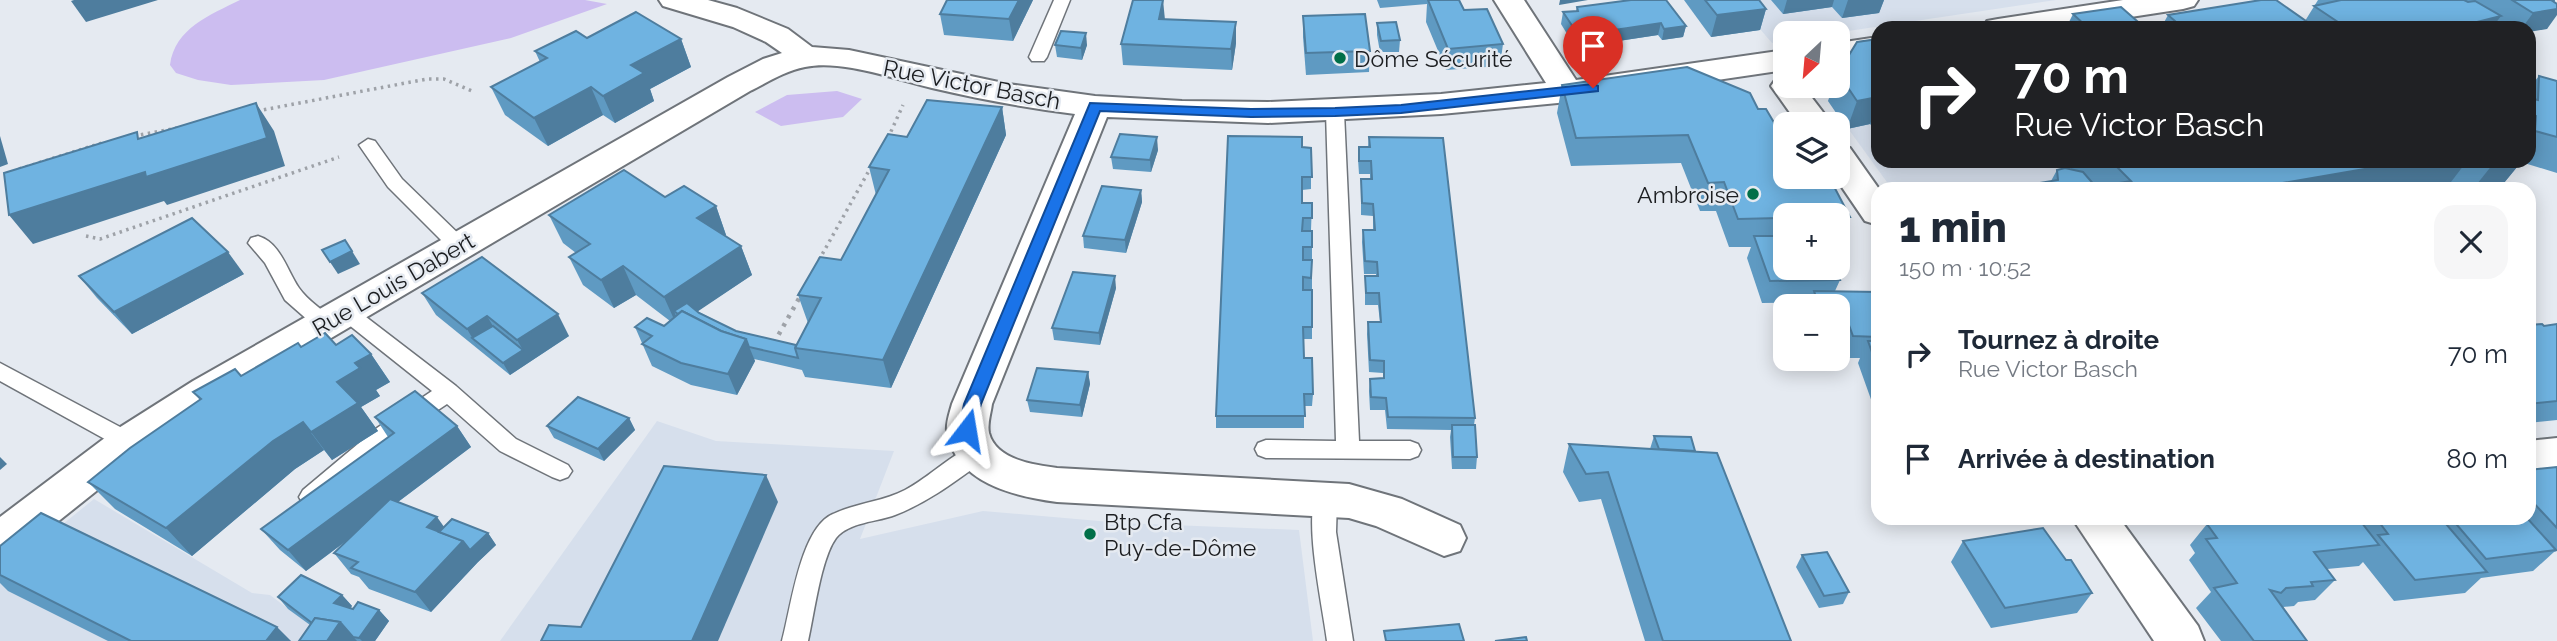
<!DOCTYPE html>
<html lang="fr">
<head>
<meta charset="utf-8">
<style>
  body { margin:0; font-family:Raleway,sans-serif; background:#f6f6f7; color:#1f2937; height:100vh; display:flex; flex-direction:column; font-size:26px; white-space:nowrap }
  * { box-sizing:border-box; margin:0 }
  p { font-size:23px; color:#747a83 }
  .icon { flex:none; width:38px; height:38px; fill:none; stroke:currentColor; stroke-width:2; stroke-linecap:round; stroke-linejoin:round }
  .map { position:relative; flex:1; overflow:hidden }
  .sheet { position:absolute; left:1871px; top:182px; width:665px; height:343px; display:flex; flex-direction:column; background:#fff; border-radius:21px; box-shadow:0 4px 18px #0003 }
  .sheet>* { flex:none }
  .hud { position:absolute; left:1871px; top:21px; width:665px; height:147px; border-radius:21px; box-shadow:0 4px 18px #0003; background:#202124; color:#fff; overflow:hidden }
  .needle { width:46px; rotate:206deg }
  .buttons { position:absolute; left:1773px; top:21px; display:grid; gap:14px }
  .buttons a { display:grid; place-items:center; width:77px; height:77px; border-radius:14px; background:#fff; box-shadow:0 4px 18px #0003; font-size:35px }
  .pin { position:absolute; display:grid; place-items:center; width:60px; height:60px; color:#fff; margin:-72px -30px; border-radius:50% 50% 50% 0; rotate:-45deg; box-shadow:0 0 7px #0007 }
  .pin .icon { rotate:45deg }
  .me { position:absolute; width:77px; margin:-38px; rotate:14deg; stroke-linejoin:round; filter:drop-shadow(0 0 5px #0008) }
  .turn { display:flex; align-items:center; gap:24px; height:147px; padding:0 28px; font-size:32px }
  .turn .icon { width:91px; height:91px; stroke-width:2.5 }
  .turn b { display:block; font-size:49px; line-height:60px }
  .round { display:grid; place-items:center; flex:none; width:74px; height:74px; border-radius:21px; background:#f6f6f7 }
  .summary { display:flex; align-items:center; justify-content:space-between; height:119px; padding:0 28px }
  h1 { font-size:42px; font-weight:800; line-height:52px }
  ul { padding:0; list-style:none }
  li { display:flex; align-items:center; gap:21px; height:105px; padding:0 28px }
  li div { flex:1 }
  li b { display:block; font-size:26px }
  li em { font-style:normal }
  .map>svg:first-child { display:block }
  .built { fill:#d6dfec }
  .green { fill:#ccbdf0 }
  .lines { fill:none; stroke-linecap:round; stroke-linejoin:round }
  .lane-casing { stroke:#6f747a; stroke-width:3 }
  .street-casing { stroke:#6f747a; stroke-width:4 }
  .path-far1 { stroke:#9ea2a8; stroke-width:3.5; stroke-dasharray:2.5 4.5; stroke-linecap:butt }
  .path { stroke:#9ea2a8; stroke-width:4.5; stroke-dasharray:3.5 6; stroke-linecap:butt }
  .lane { fill:#fff; fill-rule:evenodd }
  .street { fill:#fff; fill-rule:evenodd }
  .wall { fill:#5f9ac2 }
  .shaded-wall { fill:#4e7d9e }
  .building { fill:#6fb3e1; stroke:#4e7d9e; stroke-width:2 }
  .route { fill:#1a73e8; stroke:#114b97; stroke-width:2 }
  .poi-dot { fill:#016f48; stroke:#e5eaf1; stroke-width:2.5 }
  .labels { text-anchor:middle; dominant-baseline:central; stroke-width:5; stroke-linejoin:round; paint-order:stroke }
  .poi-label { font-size:23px; fill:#1c1e21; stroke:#e5eaf1; text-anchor:start }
  .street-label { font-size:23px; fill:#1c1e21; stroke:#e5eaf1 }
</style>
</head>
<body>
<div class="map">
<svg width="2557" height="641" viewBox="0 0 2557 641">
  <rect width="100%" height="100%" fill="#e5eaf1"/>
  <g class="built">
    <polygon points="1735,0 2056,0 1835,33 1785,33 1785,41 1772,43"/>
    <polygon points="1878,65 1878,161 2457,161 2496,189 1892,189 1828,101 1847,69"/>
    <polygon points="657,421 716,441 894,451 860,539 983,511 1122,523 1299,530 1313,641 500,641"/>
    <polygon points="94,499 252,593 270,595 331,641 0,641 0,575"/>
  </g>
  <g class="green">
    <path d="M240,0H585L607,4L511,38L324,80L231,85L198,80L176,73L170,65C175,28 210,15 240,0Z"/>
    <polygon points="837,91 862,99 843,117 781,126 755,112 787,95"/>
  </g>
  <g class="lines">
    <g class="lane-casing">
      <g id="lane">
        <polygon points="1054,0 1070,0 1047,57 1044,61 1032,61 1029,57"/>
        <polygon points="1335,106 1344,112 1359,441 1410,441 1418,444 1421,450 1418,456 1410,459 1266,458 1258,455 1255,449 1258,443 1266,440 1336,441 1326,112"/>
        <polygon points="368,139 375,141 402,179 466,241 469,246 466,251 452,251 388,187 359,145"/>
        <path d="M258,236C281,243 287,271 299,288C307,300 322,309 332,319L336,324L332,329L325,332L318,329L285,300L265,263L248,243L251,238Z"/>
        <polygon points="346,305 353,307 456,386 516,439 568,465 572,471 568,477 560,480 552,477 500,451 447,404 393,440 319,504 311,506 303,504 299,497 303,490 377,428 432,391 339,317 336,312 339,307"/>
        <polygon points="0,363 137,436 140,442 137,448 129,451 121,448 0,381"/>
        <path d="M978,444L986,447L989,453L986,459C957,480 929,502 895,515C877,522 849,522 836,538C821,558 814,615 808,641H782C791,609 800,528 833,514C856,503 882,502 905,490C930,477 952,453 978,444Z"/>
        <path d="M1325,490L1333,492L1337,499L1336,532L1353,641H1327C1323,608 1303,519 1317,492Z"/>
      </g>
    </g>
    <g class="street-casing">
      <g id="street">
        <path d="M659,0H708L737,8L788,29L812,47L849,50L1008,84L1095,96L1182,101L1268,102L1441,94L1546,83L1494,0H1524L1576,80L1785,50V70L1568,102L1441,114L1268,123L1107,117L992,404C991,413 987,423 989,433C996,460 1034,465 1057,468L1349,484L1402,499L1460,525L1466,538L1460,551L1444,556L1376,526L1349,518L1057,502C1014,496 955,483 947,431C946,422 950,412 952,404L1075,114C1027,108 979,99 932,88C895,79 841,59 805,67C785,71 768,82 750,91L221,403L144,453L16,555L0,560V517L114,431L193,381L728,77L763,59L782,53L766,42L733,27L663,6Z"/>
        <polygon points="2123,0 2198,0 2194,6 2183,9 2059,28 1983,28 1987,21 1998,19"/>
        <polygon points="1878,37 1878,55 1838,61 1838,43"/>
        <polygon points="1785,77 1785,86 1803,86 1832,124 1798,124 1771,86 1776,79"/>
        <polygon points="1838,145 1850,148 1879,189 1878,225 1865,221 1835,177 1838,177"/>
        <polygon points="2557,438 2557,470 2529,473 2529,441"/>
        <polygon points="2072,518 2119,518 2198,626 2204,641 2154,641"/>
      </g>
    </g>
    <g class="path-far1">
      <polyline points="257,111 427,79 444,79 472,91"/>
      <polyline points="134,136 177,128"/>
      <polyline points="888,138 903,105"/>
      <polyline points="19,169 105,142"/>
      <polyline points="86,236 100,239 339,157"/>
      <polyline points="819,260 871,167"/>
    </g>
    <polyline class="path" points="774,343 802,293"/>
    <use href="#lane" class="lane"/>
    <use href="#street" class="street"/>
  </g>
  <g class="wall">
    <polygon points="947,0 1033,0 1013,41 944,35 940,14"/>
    <polygon points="1377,0 1459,0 1464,10 1503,44 1500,66 1446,70 1426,22 1427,4 1380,8"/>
    <polygon points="1684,0 1759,0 1766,9 1760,30 1711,37"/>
    <polygon points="1771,0 1884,0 1879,13 1842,18 1832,7 1783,14"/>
    <polygon points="2318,0 2555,0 2547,29 2507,28 2497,22 2492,28 2161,28 2168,15 2305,21"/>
    <polygon points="1577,7 1686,26 1683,37 1662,40 1658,35 1592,45 1588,39 1572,42 1561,24 1563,12 1576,11"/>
    <polygon points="2073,14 2145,28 2066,28"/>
    <polygon points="1303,16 1370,51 1369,72 1306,75 1303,37"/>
    <polygon points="1165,19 1236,22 1236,43 1232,70 1123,65 1121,44"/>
    <polygon points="1377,23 1400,40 1399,52 1380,52 1377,35"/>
    <polygon points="587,38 681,39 691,67 650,89 654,101 615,123 603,115 548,146 505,115 491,87 540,62 535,51"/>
    <polygon points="1878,39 1878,133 1870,124 1847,129 1828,101 1833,86 1838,86 1838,73"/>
    <polygon points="1055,45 1087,45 1082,60 1057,57"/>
    <polygon points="2539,76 2557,81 2557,173 2521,162 2499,189 2459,189 2451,182 2003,189 2051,181 2057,170 2072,170 2063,161 2529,161 2529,87 2530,87"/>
    <polygon points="1562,85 1758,109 1779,131 1850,217 1839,246 1838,246 1838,215 1785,215 1785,268 1840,280 1835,291 1878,292 1878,419 1858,363 1860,358 1844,358 1838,341 1838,306 1808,306 1810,302 1762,303 1747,258 1751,247 1729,247 1716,211 1700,211 1681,163 1571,166 1557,113"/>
    <polygon points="1002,107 1006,135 891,388 805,377 802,370 754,359 755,361 737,395 691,385 652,366 635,327 664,326 670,321 636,295 614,308 583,285 569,257 576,253 563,243 549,215 665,197 716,206 726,235 725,236 741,246 752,275 697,311 736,331 796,345 808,323 798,295 841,260 876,195 869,167 907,137"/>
    <polygon points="1369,137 1475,418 1474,425 1477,457 1476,469 1452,469 1450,437 1451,430 1387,429 1385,410 1370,410 1369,391 1370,379 1383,378 1383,373 1369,372 1367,334 1368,322 1380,322 1378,305 1365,305 1365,276 1376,276 1376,274 1364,274 1362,242 1363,230 1373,230 1373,216 1361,215 1361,179 1370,179 1370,174 1359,174 1358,159 1359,147 1368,147"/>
    <polygon points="1302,147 1311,148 1311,189 1302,190 1302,203 1312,203 1311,230 1303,231 1312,231 1312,259 1303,260 1312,260 1312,339 1303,339 1304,358 1313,394 1312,406 1304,406 1304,428 1216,428 1216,416"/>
    <polygon points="1158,150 1151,172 1113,169 1111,157"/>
    <polygon points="1141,190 1142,202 1126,253 1084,248 1083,236"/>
    <polygon points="244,274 132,334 97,298 79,276"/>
    <polygon points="1116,288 1100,345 1054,340 1052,328"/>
    <polygon points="422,293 569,336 510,375 436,315"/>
    <polygon points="2557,324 2557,420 2529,423 2529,325 2544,326"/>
    <polygon points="336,345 371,354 390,382 376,390 380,396 361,407 378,431 332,460 324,450 295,469 192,556 115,509 88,482 200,400 193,392 241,376 301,347"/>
    <polygon points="1088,372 1090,384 1082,417 1030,412 1027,400"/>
    <polygon points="375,417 457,426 471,447 398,502 444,527 488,533 496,545 478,562 431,612 369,589 359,577 351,574 334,553 345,542 306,571 280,550 261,529 388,437"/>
    <polygon points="629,418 635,430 604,461 554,438 547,426"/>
    <polygon points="1654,436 1695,451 1791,641 1645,641 1601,499 1579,502 1563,472 1569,444 1650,449"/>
    <polygon points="2557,467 2557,551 2554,552 2533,571 2481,578 2465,593 2394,601 2363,562 2359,566 2327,569 2335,580 2315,600 2298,602 2294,606 2283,607 2307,641 2221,641 2196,608 2211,592 2189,560 2195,553 2190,545 2207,524 2229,521 2232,518 2358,518 2363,525 2370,518 2529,518 2529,470"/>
    <polygon points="1963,541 2066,560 2092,593 2077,613 1991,628 1951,562"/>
    <polygon points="0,546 291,641 108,641 8,591 0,583"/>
    <polygon points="1802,555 1849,592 1843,604 1819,608 1796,567"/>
    <polygon points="342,595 352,606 350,608 379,610 389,621 375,641 299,641 310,625 288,609 278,597"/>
  </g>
  <g class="shaded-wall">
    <polygon points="74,0 158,0 86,22 71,1"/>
    <polygon points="1019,0 1033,0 1013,41 1009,19"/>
    <polygon points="1163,0 1165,20 1159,19"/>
    <polygon points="1560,0 1588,0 1559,5"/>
    <polygon points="1787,0 1834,0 1832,7 1783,14"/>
    <polygon points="1848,0 1884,0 1879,13 1842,18"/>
    <polygon points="2548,0 2555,0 2547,11 2557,9 2557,15 2547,29 2529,32 2529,28 2522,28 2533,13"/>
    <polygon points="1766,9 1760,30 1711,37 1717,15"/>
    <polygon points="2501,16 2492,28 2453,28"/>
    <polygon points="1236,22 1236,43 1232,70 1231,49"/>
    <polygon points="1661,23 1658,35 1592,45 1594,33"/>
    <polygon points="1686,26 1683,37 1662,40 1664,29"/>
    <polygon points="1591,28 1588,39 1572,42 1575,30"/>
    <polygon points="1086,33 1087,45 1082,60 1081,48"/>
    <polygon points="681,39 691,67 650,89 654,101 615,123 603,96 631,65"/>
    <polygon points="591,87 603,115 548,146 534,118"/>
    <polygon points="1878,97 1878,116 1875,112 1870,124 1847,129 1857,101"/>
    <polygon points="256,103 274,131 285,166 167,205 164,201 33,244 9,215 145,172"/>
    <polygon points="1002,107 1006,135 891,388 883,360"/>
    <polygon points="0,136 8,164 0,167"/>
    <polygon points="1157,137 1158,150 1151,172 1150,160"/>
    <polygon points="2411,161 2467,161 2451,182 2410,189 2248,189"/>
    <polygon points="2510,161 2522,161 2499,189 2473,189 2493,164"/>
    <polygon points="1141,190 1142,202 1126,253 1125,240"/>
    <polygon points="716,206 726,235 708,246 697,218"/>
    <polygon points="741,246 752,275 685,320 674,311 679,324 677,326 664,297"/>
    <polygon points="352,251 360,264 338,274 330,262"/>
    <polygon points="228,252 244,274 132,334 114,312"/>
    <polygon points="623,266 636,295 614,308 601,280"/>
    <polygon points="1115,276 1116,288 1100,345 1099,333"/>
    <polygon points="558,314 569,336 510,375 503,363 523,350 517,340"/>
    <polygon points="487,316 500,338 472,338 480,351 467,329"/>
    <polygon points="746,339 755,361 737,395 728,374"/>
    <polygon points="371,354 390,382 376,390 380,396 361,407 378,431 332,460 311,432 337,382 355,363"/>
    <polygon points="1088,372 1090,384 1082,417 1080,405"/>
    <polygon points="629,418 635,430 604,461 598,449"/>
    <polygon points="303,422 324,450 295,469 192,556 166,528 273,441"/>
    <polygon points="457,426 471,447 306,571 288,550"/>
    <polygon points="0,457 7,464 0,470"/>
    <polygon points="766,475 778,502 718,641 692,641"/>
    <polygon points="437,517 452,538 427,527"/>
    <polygon points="488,533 496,545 478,562 431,612 415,592 463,541"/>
    <polygon points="342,595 352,606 344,615 334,603"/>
    <polygon points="379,610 389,621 375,641 362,641 359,638"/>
    <polygon points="340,622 357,641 327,641"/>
    <polygon points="277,627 291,641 266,641"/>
  </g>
  <g class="building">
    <polygon points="947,0 1019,0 1009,19 940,14"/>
    <polygon points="1133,0 1163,0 1159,19 1236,22 1231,49 1121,44"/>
    <polygon points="1428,0 1459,0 1464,10 1487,9 1503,44 1448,49"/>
    <polygon points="1631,0 1666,0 1686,26 1664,29 1661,23 1594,33 1591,28 1575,30 1563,12 1578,11 1577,7"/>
    <polygon points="1705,0 1759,0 1766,9 1717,15"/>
    <polygon points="2261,0 2276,0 2316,28 2183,28 2168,15"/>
    <polygon points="2341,0 2464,0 2468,2 2475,1 2501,16 2453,28 2428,28 2420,25 2407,28 2404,26 2394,28 2347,28 2314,6"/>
    <polygon points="2512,0 2551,0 2557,4 2557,9 2533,13"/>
    <polygon points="2121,7 2145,28 2088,28 2073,14"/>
    <polygon points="636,12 681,39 631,65 644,73 603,96 591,87 534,118 491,87 547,58 535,51 576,31 587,38"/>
    <polygon points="1365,14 1370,51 1306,53 1303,16"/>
    <polygon points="1396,22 1400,40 1381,41 1377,23"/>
    <polygon points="1061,31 1086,33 1081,48 1055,45"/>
    <polygon points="1878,39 1878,97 1857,101 1838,73 1857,42"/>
    <polygon points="1687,67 1750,93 1758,109 1766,109 1779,131 1785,131 1785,177 1829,177 1850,217 1838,217 1838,215 1785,215 1785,218 1738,219 1724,182 1708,183 1688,135 1576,138 1562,85"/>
    <polygon points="2539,76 2557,81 2557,137 2535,131 2536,116 2529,114 2529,98 2538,100"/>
    <polygon points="927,100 1002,107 883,360 795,348 821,298 798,295 820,257 841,260 889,170 869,167 888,134 907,137"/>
    <polygon points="256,103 267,138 146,177 145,172 9,215 4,173 137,132 138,139"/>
    <polygon points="1120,134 1157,137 1150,160 1111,157"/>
    <polygon points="1228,136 1302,137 1302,147 1311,148 1312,177 1302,177 1302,203 1312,203 1312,218 1303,218 1302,231 1312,231 1312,247 1303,247 1303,260 1312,260 1311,278 1303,277 1303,290 1312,290 1312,327 1303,327 1304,358 1312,358 1313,394 1304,394 1305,416 1216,416"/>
    <polygon points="1369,137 1443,138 1475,418 1388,417 1386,398 1371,397 1370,379 1384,378 1384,361 1370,360 1368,322 1381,322 1379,293 1366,293 1365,276 1378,276 1377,262 1365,261 1363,230 1375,230 1373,204 1362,203 1361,179 1372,179 1371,161 1359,161 1359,147 1370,147"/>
    <polygon points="2111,161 2411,161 2248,189 2004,189 2058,180 2057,170 2065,168 2083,172 2096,187 2131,181"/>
    <polygon points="2489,161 2510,161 2493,164"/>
    <polygon points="624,170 665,197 684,186 716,206 697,218 741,246 664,297 623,266 601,280 569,257 590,244 549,215"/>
    <polygon points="1102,186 1141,190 1125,240 1083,236"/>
    <polygon points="192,218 228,252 114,312 79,276"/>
    <polygon points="1754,236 1785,236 1785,268 1835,268 1840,280 1770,281"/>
    <polygon points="345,240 352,251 330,262 322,250"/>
    <polygon points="482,257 558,314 517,340 487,316 467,329 422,293"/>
    <polygon points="1073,272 1115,276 1099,333 1052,328"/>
    <polygon points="1814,291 1878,292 1878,337 1853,336 1846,317 1838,317 1838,306 1819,306"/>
    <polygon points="687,303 699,313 736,331 796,345 795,348 798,358 749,347 746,339 721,331 682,311 678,314 674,311"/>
    <polygon points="682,311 721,331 746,339 728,374 681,363 642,344 652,336 635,327 647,318 664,326"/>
    <polygon points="2542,324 2544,326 2557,324 2557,401 2529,404 2529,325"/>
    <polygon points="493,326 523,350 503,363 472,338"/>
    <polygon points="325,333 336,345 352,335 371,354 355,363 360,368 337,382 358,403 311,432 303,422 273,441 166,528 88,482 130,448 201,399 193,392 235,369 241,376 298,343 301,347"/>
    <polygon points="1868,341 1878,341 1878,369"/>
    <polygon points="1037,368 1088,372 1080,405 1027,400"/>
    <polygon points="415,391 457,426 288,550 261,529 394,433 375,417"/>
    <polygon points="578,397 629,418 598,449 547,426"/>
    <polygon points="1452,425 1475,425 1477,457 1453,457"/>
    <polygon points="1654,436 1691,437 1695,451 1659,449"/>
    <polygon points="1569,444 1717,453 1791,641 1663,641 1608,472 1586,474"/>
    <polygon points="664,466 766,475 692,641 541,641 549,625 581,627"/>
    <polygon points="2557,467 2557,528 2529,498 2529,470"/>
    <polygon points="390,499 437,517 427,527 463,541 415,592 351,568 358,562 334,553"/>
    <polygon points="41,513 277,627 266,641 131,641 0,575 0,546"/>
    <polygon points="2255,518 2358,518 2379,545 2314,552 2335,580 2311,582 2313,586 2286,588 2281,593 2270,590 2307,641 2254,641 2214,588 2237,583 2206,539 2217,538 2207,524"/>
    <polygon points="2376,518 2441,518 2487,572 2415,580 2378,535 2388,534"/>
    <polygon points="2451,518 2527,518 2556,550 2486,559"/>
    <polygon points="452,519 488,533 470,550 463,541 439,532"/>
    <polygon points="2043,528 2066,560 2071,560 2092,593 2005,608 1963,541"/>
    <polygon points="1827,552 1849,592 1824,596 1802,555"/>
    <polygon points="301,575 342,595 334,603 353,609 358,602 379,610 359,638 353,637 340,622 315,618 312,623 278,597"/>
    <polygon points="315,618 340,622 327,641 299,641"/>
    <polygon points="1459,624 1464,641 1386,641 1384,631"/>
    <polygon points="1526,637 1527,641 1495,641"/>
  </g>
  <polygon class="route" points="1593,84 1598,86 1598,91 1401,113 1335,116 1251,117 1100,111 981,404 973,434 961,434 959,430 964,404 1090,103 1251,109 1335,108 1401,105"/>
  <g class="poi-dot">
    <circle cx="1340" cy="58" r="7"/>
    <circle cx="1753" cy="194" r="7"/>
    <circle cx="1090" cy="534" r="7"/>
  </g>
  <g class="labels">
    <g class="poi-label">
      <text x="1354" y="58">Dôme Sécurité</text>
      <text x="1739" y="194" text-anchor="end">Ambroise</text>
      <text x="1104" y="521">Btp Cfa<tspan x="1104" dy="26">Puy-de-Dôme</tspan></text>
    </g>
    <g class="street-label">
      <text transform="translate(972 84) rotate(11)">Rue Victor Basch</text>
      <text transform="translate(393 284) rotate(-30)">Rue Louis Dabert</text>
    </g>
  </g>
</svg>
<div class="buttons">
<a><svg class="needle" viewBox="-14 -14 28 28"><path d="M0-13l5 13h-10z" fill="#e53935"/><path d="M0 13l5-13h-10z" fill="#747a83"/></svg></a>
<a><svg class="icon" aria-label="layers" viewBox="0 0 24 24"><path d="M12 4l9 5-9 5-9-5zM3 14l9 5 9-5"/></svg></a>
<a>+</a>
<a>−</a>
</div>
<div class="pin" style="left:1593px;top:88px;background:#d93025"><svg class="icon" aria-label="arrive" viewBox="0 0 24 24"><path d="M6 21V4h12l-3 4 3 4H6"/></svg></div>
<svg class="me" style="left:967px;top:430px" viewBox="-20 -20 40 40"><path d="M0-17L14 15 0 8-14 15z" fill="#1a73e8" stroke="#fff" stroke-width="4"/></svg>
<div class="hud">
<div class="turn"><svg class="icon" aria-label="right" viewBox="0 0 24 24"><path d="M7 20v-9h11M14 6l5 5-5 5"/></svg><div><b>70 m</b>Rue Victor Basch</div></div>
</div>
<section class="sheet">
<div class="summary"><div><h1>1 min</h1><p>150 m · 10:52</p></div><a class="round"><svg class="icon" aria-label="close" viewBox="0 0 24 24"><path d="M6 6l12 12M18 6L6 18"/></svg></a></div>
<ul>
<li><svg class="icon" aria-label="right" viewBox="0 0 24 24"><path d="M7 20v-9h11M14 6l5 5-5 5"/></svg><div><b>Tournez à droite</b><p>Rue Victor Basch</p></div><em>70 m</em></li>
<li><svg class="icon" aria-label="arrive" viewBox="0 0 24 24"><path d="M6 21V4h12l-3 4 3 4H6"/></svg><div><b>Arrivée à destination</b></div><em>80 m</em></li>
</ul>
</section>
</div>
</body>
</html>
